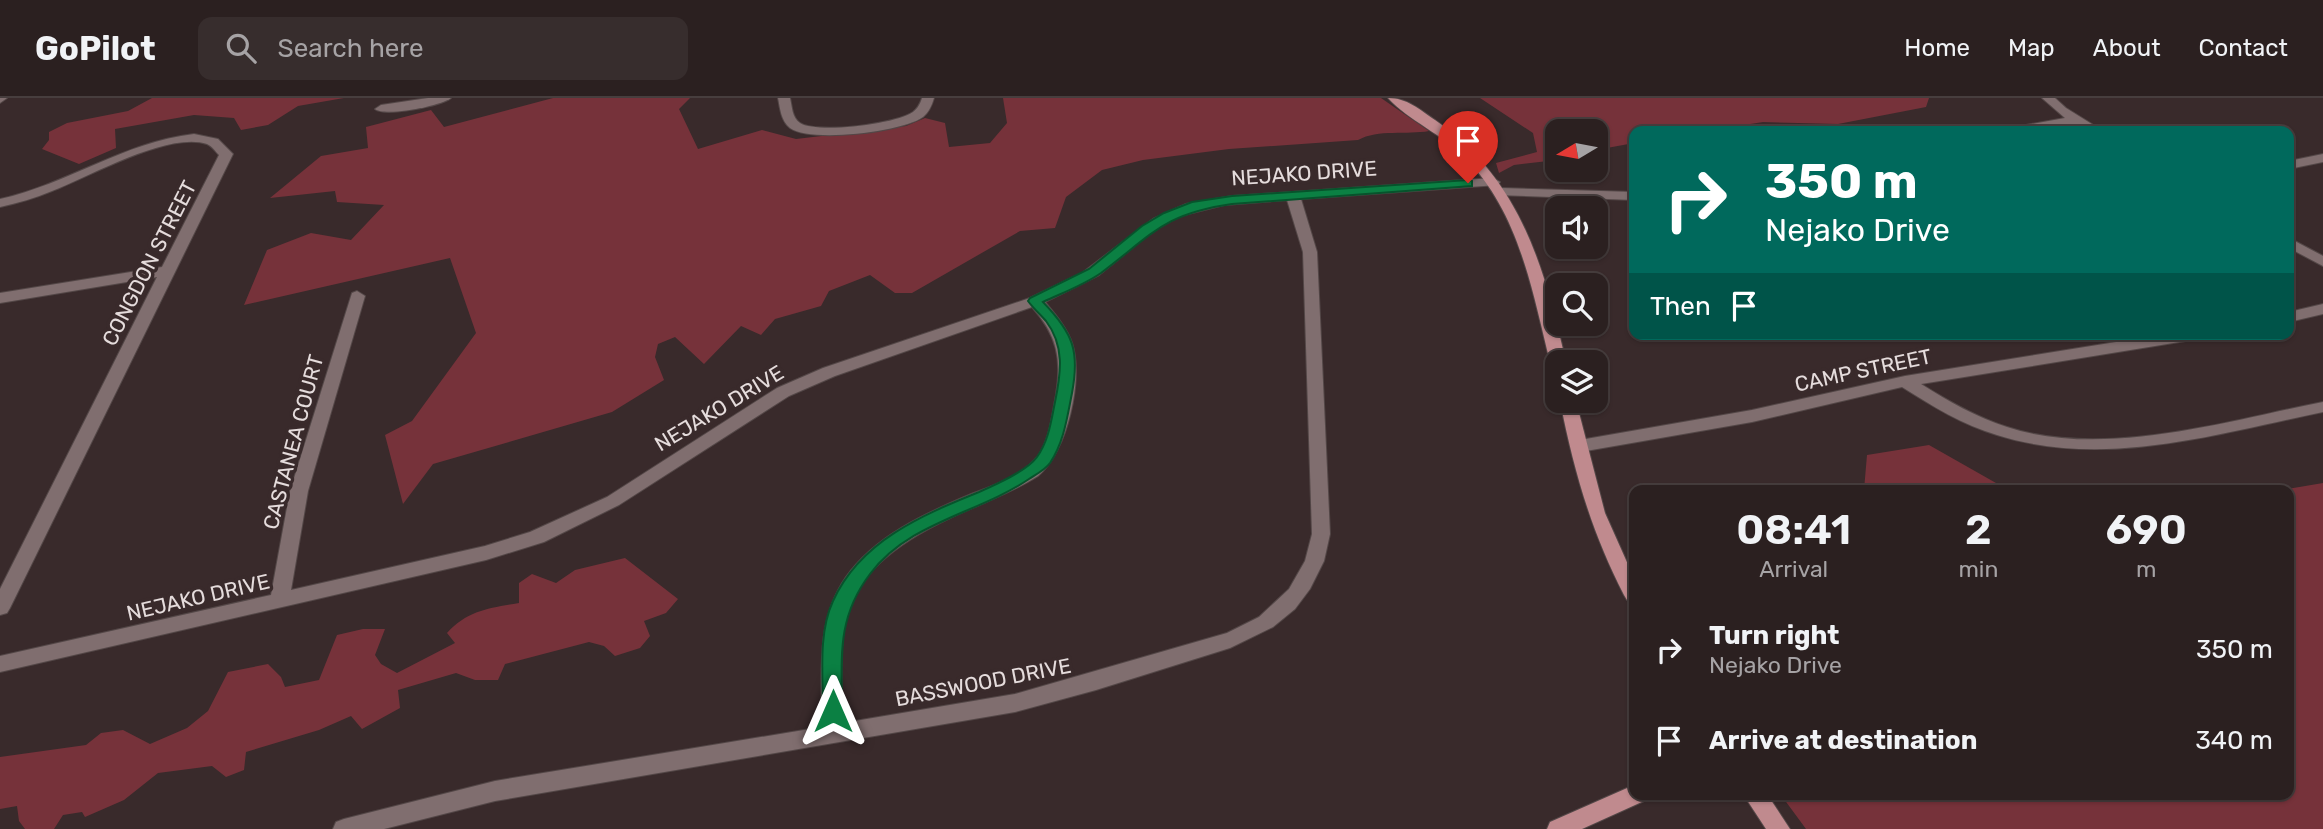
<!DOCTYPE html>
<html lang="en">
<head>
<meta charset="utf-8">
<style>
  body { margin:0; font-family:Rubik,sans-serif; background:#372d2d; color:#f1f3f6; height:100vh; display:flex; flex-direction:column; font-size:26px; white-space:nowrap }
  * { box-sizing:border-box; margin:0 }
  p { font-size:23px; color:#a6a3a5 }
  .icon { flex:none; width:38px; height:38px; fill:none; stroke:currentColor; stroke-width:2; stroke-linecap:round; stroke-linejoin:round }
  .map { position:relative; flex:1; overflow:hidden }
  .drawer { position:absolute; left:1629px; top:387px; width:665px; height:315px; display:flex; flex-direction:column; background:#2b2020; border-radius:14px; box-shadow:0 2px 5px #0004,0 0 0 2px #473e3e }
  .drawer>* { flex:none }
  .hud { position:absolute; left:1629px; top:28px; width:665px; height:214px; border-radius:14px; box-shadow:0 2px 5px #0004,0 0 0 2px #473e3e; background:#00695c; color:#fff; overflow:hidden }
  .needle { width:46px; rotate:260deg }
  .controls { position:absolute; left:1545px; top:21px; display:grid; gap:14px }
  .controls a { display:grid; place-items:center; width:63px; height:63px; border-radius:14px; background:#2b2020; box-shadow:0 2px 5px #0004,0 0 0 2px #473e3e; font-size:35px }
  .pin { position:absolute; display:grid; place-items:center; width:60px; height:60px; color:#fff; margin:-72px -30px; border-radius:50% 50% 50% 0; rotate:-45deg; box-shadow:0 0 7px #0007 }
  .pin .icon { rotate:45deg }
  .me { position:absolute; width:77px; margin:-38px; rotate:0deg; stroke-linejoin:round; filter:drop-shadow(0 0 5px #0008) }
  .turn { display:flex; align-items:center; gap:24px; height:147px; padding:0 21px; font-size:32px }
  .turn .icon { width:91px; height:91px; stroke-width:2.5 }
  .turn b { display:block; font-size:49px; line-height:60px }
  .then { display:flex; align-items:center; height:66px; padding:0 21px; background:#0003; gap:14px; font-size:26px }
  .eta { display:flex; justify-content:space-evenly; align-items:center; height:119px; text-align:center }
  .eta b { font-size:42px; font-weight:600; line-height:49px }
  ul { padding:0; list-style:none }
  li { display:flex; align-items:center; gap:21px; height:91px; padding:0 21px }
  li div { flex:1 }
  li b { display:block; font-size:26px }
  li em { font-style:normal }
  header { display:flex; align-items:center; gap:42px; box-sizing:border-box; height:98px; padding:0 35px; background:#2b2020; border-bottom:2px solid #473e3e }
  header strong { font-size:33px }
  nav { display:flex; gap:38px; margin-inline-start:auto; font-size:24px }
  .search { width:490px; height:63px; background:#372d2d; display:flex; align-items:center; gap:18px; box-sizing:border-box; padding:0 24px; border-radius:14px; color:#a6a3a5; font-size:26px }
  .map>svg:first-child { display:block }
  .green { fill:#76323a }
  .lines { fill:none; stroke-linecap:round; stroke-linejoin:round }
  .minor-casing { stroke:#534747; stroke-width:2 }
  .major-casing { stroke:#534747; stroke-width:2 }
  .minor { fill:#806e6f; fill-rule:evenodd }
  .major { fill:#c08a8e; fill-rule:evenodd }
  .route { fill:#0b8043; stroke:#07532c; stroke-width:2 }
  .labels { text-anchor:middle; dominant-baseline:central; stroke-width:7; stroke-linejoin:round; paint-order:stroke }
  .street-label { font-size:21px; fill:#e5dcdc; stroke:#392a2b }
</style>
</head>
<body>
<header>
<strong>GoPilot</strong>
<div class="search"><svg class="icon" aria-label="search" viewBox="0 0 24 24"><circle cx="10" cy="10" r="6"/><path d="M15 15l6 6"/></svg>Search here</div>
<nav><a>Home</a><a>Map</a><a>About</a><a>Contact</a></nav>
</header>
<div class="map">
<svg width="2323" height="731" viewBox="0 0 2323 731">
  <rect width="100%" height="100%" fill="#392a2b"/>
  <g class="green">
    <polygon points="152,0 344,0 298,8 268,27 241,32 234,20 194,17 115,31 116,50 79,66 42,51 49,42 49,34 67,25 128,13"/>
    <path d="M553,0H690L679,11L698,51L762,32L796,41L906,28L925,20L945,25L949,49L990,45L1007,25L1003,0H1381L1429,33C1407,37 1378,31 1358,42L1229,51L1143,62L1102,72L1066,99L1055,130L1020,133L912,195H895L870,177L829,193L821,208L775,221L761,237L741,228L704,266L675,239L658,246L655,259L664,282L612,314L433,366L403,406L385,337L412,323L476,235L450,160L244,207L267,152L311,135L351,142L384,107L337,104L335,93L270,100L321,58L368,50L366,29L431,12L444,29Z"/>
    <polygon points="1480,0 1929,0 1926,9 1838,26 1763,24 1706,33 1634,33 1634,45 1596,52 1596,33 1558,33 1557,62 1514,67 1499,75 1496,65 1537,54 1533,35"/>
    <polygon points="1929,347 1996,385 2054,392 1864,392 1867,357"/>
    <polygon points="2323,385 2323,731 1806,731 1781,697 2289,696 2289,392 2281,392"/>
    <path d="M625,460L678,501L666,515L644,523L650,538L640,550L615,558L604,548L589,544L505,566L498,582H475L456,575L398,592L400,610L362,631L351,618L319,632L246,654L244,672L226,679L212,668L158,675L124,702L85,719L82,714L63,717L54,731H25L19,723L17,708L0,711V659L86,647L101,635L123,632L150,646L187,630L208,613L228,574L268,566L281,579L285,589L319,582L337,537L363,531H385L375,557L381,566L397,575L455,545L447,535C468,512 490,510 519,505V485L532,476L556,485L575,472Z"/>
  </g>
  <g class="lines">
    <g class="minor-casing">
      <g id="minor">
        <polygon points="0,0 7,0 0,5"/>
        <path d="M428,0H451C441,8 385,19 375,11L381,7Z"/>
        <path d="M778,0H790C792,8 792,20 800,25C817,36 897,26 913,14C918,10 920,6 922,0H934C932,7 929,14 923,19C903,34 810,45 790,30C781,23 780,10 778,0Z"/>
        <polygon points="2042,0 2055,0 2066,10 2103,33 2088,33 2075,26 2035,33 2009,33 2015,29 2065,20"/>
        <path d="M194,36L218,41L233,56L10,510L7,515L0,517V491L157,179L0,205V195L162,169L219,57C215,53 212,48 207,46C169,33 88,79 52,93C35,100 18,105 0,109V101C68,86 124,44 194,36Z"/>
        <polygon points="2323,56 2323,64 2289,71 2289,63"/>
        <path d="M1493,80L1500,84L1498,87L1301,101L1317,154L1330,436L1324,463L1310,491L1295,511L1273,529L1230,550L1096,592L1015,614L495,703L384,731H333L336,724L344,721L495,683L822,629C822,576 815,524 846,479C875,438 924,416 969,397C992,388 1022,378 1038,358C1050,341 1052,317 1056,297C1062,261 1057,237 1032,209L835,278L789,298L619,407L544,444L486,462L0,574V558L271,497L290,393L352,195L357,193L365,198L308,393L291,492L485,448L530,434L607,399L777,290L823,270L1030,200L1082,175L1153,121L1186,106L1232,98ZM1287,102L1303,154L1312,436L1305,463L1289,491L1259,519L1227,535L1015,596L843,625C842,590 838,552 847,517C859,470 909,439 950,420C979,406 1010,396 1038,378C1067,354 1084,281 1072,245C1067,230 1055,216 1045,204L1099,177L1153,133L1180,118L1224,107Z"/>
        <polygon points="1501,90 1634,94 1634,102 1496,97 1494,94"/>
        <polygon points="2289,140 2323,158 2323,168 2289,150"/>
        <polygon points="2323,206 2323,216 2289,224 2289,214"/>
        <path d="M2166,236H2206L2198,241L1921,286C1948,303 1976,319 2007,329C2104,361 2226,323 2323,304V314C2217,336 2104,371 1997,337C1963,327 1932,308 1902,289L1752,324L1580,354L1571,348L1580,342L1752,312L1905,278Z"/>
      </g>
    </g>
    <g class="major-casing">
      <g id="major">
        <path d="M1388,0C1407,0 1419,11 1435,22C1520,81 1544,168 1566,264H1558V269L1550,264C1532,192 1519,113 1464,59C1442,36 1409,23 1388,0Z"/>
        <path d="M1560,303H1576L1605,415L1634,480V504L1627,502L1624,497C1591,433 1574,373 1560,303Z"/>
        <polygon points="1634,687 1634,696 1647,696 1644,703 1582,731 1547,731 1550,724"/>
        <polygon points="1743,696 1767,696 1790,731 1766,731"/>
      </g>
    </g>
    <use href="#minor" class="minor"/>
    <use href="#major" class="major"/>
  </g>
  <path class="route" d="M1468,82L1472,83V88L1232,106C1163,116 1153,136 1101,175C1084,187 1062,195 1043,204C1073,235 1080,253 1072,295C1067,320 1064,344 1050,365C1045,372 1035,377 1029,381C977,416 909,424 870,476C836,521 842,560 842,613L839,619L833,621L826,619L823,613C823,578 818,535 833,503C860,443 922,417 979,394C995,387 1027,373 1037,359C1049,342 1051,323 1055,304C1061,275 1065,248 1046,223C1040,216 1033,210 1028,203L1030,200L1089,171L1142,128L1164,115L1192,104L1232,98Z"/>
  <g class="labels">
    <g class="street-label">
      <text transform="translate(1304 75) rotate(-4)">NEJAKO DRIVE</text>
      <text transform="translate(149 165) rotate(-63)">CONGDON STREET</text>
      <text transform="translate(1863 272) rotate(-12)">CAMP STREET</text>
      <text transform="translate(719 310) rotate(-31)">NEJAKO DRIVE</text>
      <text transform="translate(293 344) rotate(-75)">CASTANEA COURT</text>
      <text transform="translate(198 499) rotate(-13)">NEJAKO DRIVE</text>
      <text transform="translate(983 584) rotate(-11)">BASSWOOD DRIVE</text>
    </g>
  </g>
</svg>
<div class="controls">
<a><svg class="needle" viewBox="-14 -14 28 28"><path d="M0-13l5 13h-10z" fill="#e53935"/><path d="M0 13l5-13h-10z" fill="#a6a3a5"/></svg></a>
<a><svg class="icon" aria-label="sound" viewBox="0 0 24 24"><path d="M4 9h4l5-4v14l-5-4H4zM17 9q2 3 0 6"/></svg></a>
<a><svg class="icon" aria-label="search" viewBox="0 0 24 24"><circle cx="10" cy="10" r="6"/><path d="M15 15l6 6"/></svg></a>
<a><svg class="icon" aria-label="layers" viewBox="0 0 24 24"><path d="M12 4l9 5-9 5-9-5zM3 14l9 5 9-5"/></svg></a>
</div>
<div class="pin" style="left:1468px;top:85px;background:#d93025"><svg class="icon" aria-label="arrive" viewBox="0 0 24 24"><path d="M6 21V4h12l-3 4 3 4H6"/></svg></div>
<svg class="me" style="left:833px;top:613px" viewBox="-20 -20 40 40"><path d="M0-17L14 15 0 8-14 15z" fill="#0b8043" stroke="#fff" stroke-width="4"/></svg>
<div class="hud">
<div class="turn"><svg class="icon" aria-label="right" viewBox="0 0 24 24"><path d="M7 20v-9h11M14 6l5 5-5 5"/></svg><div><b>350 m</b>Nejako Drive</div></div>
<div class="then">Then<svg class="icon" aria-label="arrive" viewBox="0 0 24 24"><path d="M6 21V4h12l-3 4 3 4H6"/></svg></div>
</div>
<section class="drawer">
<div class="eta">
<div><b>08:41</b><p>Arrival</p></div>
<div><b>2</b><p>min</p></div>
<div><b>690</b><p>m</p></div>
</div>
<ul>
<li><svg class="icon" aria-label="right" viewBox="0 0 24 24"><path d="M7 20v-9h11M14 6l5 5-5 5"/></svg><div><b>Turn right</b><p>Nejako Drive</p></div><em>350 m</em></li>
<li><svg class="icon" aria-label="arrive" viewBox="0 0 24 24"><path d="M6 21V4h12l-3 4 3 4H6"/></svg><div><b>Arrive at destination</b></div><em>340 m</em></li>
</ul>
</section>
</div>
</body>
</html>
